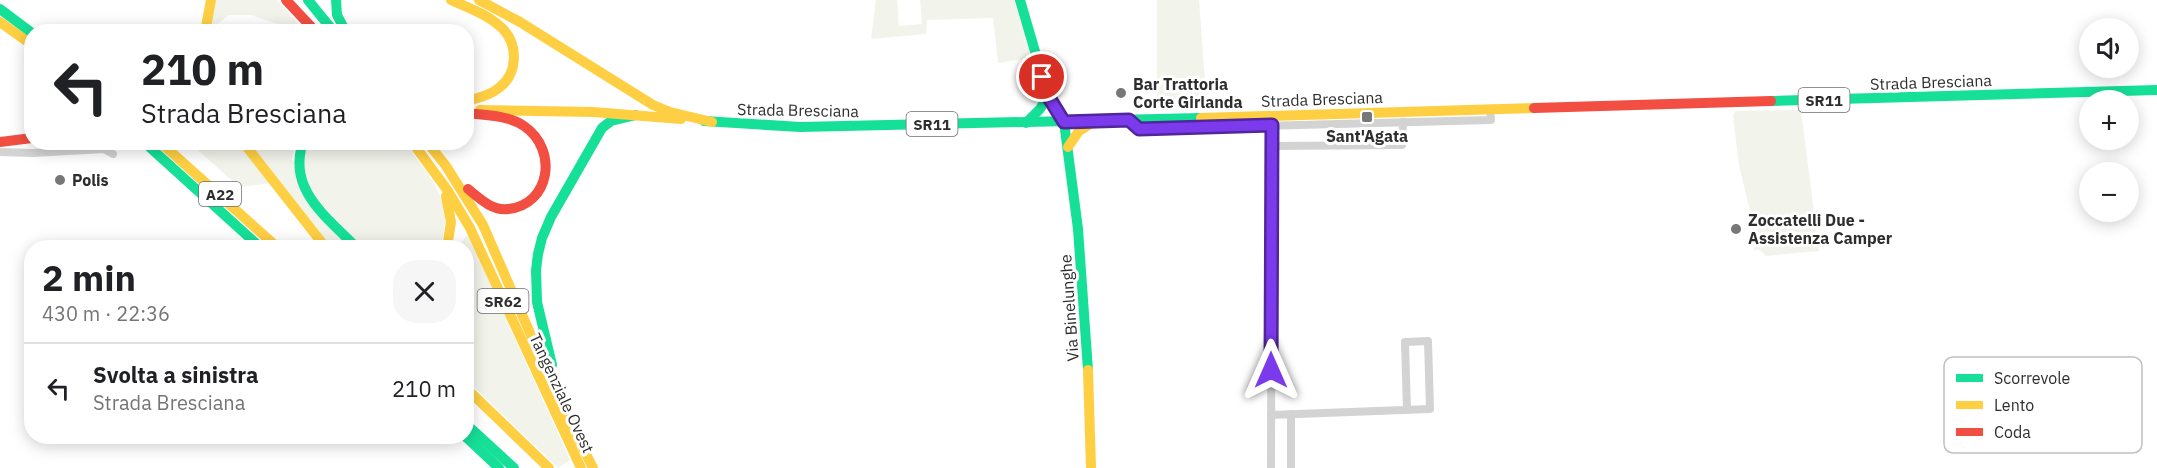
<!DOCTYPE html>
<html lang="it">
<head>
<meta charset="utf-8">
<style>
  body { margin:0; font-family:"IBM Plex Sans",sans-serif; background:#f6f6f6; color:#202124; height:100vh; display:flex; flex-direction:column; font-size:22px; white-space:nowrap }
  * { box-sizing:border-box; margin:0 }
  p { font-size:20px; color:#757577 }
  .icon { flex:none; width:33px; height:33px; fill:none; stroke:currentColor; stroke-width:2; stroke-linecap:round; stroke-linejoin:round }
  .map { position:relative; flex:1; overflow:hidden }
  .panel { position:absolute; left:24px; top:240px; width:450px; height:204px; display:flex; flex-direction:column; background:#fff; border-radius:24px; box-shadow:0 3px 15px #0003 }
  .panel>* { flex:none }
  .banner { position:absolute; left:24px; top:24px; width:450px; height:126px; border-radius:24px; box-shadow:0 3px 15px #0003; background:#fff; color:#202124; overflow:hidden }
  .fabs { position:absolute; left:2079px; top:18px; display:grid; gap:12px }
  .fabs a { display:grid; place-items:center; width:60px; height:60px; border-radius:50%; background:#fff; box-shadow:0 3px 15px #0003; font-size:30px }
  .pin { position:absolute; display:grid; place-items:center; width:51px; height:51px; color:#fff; margin:-26px; border:3px solid #fff; border-radius:50%; box-shadow:0 2px 6px #0007 }
  .me { position:absolute; width:66px; margin:-33px; rotate:0deg; stroke-linejoin:round; filter:drop-shadow(0 0 4px #0008) }
  .turn { display:flex; align-items:center; gap:21px; height:126px; padding:0 18px; font-size:27px }
  .turn .icon { width:78px; height:78px; stroke-width:2.5 }
  .turn b { display:block; font-size:42px; line-height:51px }
  .round { display:grid; place-items:center; flex:none; width:63px; height:63px; border-radius:24px; background:#f6f6f6 }
  .summary { display:flex; align-items:center; justify-content:space-between; height:102px; padding:0 18px }
  h1 { font-size:36px; font-weight:700; line-height:45px }
  ul { padding:0; list-style:none }
  li { display:flex; align-items:center; gap:18px; height:90px; padding:0 18px; border-top:2px solid #e0e0e0 }
  li div { flex:1 }
  li b { display:block; font-size:22px }
  li em { font-style:normal }
  .map>svg:first-child { display:block }
  .green { fill:#f2f4ec }
  .lines { fill:none; stroke-linecap:round; stroke-linejoin:round }
  .street { stroke:#d3d3d3; stroke-width:8 }
  .fast { stroke:#16e098; stroke-width:10 }
  .slow { stroke:#ffcf43; stroke-width:10 }
  .jam { stroke:#f24e42; stroke-width:10 }
  .route-casing { stroke:#51269a; stroke-width:15 }
  .route { stroke:#7c3aed; stroke-width:10 }
  .poi-dot { fill:#777; stroke:#fff; stroke-width:2 }
  .labels { text-anchor:middle; dominant-baseline:central; stroke-width:6; stroke-linejoin:round; paint-order:stroke }
  .shield { fill:#fff; stroke:#6d6d6d; stroke-width:1.5 }
  .shield-label { font-size:15px; font-weight:bold; fill:#2e2e2e }
  .street-label { font-size:16px; fill:#2e2e2e; stroke:#fff }
  .poi-label { font-size:16px; font-weight:bold; fill:#2e2e2e; stroke:#fff; text-anchor:start }
  .key { fill:#fff; stroke:#c0c0c0; stroke-width:1.5 }
  .key-label { font-size:16px; fill:#2e2e2e }
</style>
</head>
<body>
<div class="map">
<svg width="2157" height="468" viewBox="0 0 2157 468">
  <rect width="100%" height="100%" fill="#fff"/>
  <g class="green">
    <polygon points="215,0 277,0 305,31 298,31 251,15 229,15 210,30"/>
    <polygon points="876,0 897,0 899,26 922,24 920,0 1014,0 1031,58 998,63 993,18 927,20 926,34 871,39"/>
    <polygon points="1157,0 1199,0 1207,107 1157,108"/>
    <polygon points="1801,110 1819,251 1766,256 1760,250 1754,250 1752,219 1739,166 1733,116 1735,111"/>
    <polygon points="190,143 240,143 272,183 239,187"/>
    <polygon points="250,143 296,143 292,159 350,247 331,247"/>
    <path d="M305,143H405C430,178 456,201 440,247H363L310,191L301,152Z"/>
    <polygon points="468,235 570,460 558,468 467,380 466,248 455,248"/>
  </g>
  <g class="lines">
    <g class="street">
      <polyline points="1129,120 1139,129 1491,120 1490,109"/>
      <polyline points="1272,146 1402,145 1403,122"/>
      <polyline points="0,152 33,153 104,149 113,154"/>
      <polyline points="1291,414 1291,468"/>
      <polyline points="1271,415 1430,409 1428,341 1405,342 1407,410"/>
      <polyline points="1271,468 1272,120"/>
    </g>
    <g class="fast">
      <polyline points="308,0 334,32"/>
      <polyline points="336,0 337,15 346,32"/>
      <polyline points="1020,0 1048,96 1064,122 1078,229 1088,370"/>
      <polyline points="0,9 32,33"/>
      <polyline points="1771,101 2157,90"/>
      <polyline points="704,121 800,127 1201,118"/>
      <polyline points="1026,123 1040,109 1048,96"/>
      <polyline points="144,142 261,248"/>
      <path d="M303,142C287,190 327,217 357,248"/>
      <polyline points="552,365 537,302 536,270 538,254 542,238 551,217 602,128 611,121 636,115"/>
      <polyline points="466,424 514,468"/>
      <polyline points="465,436 499,468"/>
    </g>
    <g class="slow">
      <path d="M451,0C469,8 489,15 503,29C518,45 518,73 500,87C491,95 478,98 466,101"/>
      <polyline points="479,0 520,22 653,105 670,112 712,122"/>
      <polyline points="0,22 32,45"/>
      <polyline points="205,32 211,0"/>
      <polyline points="480,110 593,112 681,119"/>
      <polyline points="1201,118 1534,108"/>
      <polyline points="160,142 278,248"/>
      <polyline points="243,142 326,248"/>
      <polyline points="412,142 448,191 470,228 581,468"/>
      <polyline points="427,142 446,166 483,225 560,402 593,468"/>
      <polyline points="1068,147 1079,131 1095,121"/>
      <polyline points="446,196 451,222 447,248"/>
      <polyline points="1088,370 1091,468"/>
      <polyline points="466,388 549,468"/>
    </g>
    <g class="jam">
      <polyline points="286,0 316,32"/>
      <polyline points="1534,108 1771,101"/>
      <path d="M466,113C485,115 508,115 524,126C559,150 550,205 508,209C492,211 479,198 468,189"/>
      <polyline points="0,142 32,138"/>
    </g>
  </g>
  <g class="lines">
    <g class="route-casing">
      <polyline id="route" points="1042,77 1048,96 1064,122 1129,120 1139,129 1272,125 1271,370"/>
    </g>
    <use href="#route" class="route"/>
  </g>
  <g class="poi-dot">
    <circle cx="1121" cy="93" r="6"/>
    <rect x="1361" y="111" width="12" height="12" rx="3"/>
    <circle cx="60" cy="180" r="6"/>
    <circle cx="1736" cy="229" r="6"/>
  </g>
  <g class="labels">
    <g class="shield">
      <rect x="1798.5" y="88" width="51" height="24" rx="4.5"/>
      <rect x="906.5" y="112" width="51" height="24" rx="4.5"/>
      <rect x="199" y="182" width="42" height="24" rx="4.5"/>
      <rect x="477.5" y="289" width="51" height="24" rx="4.5"/>
    </g>
    <g class="shield-label">
      <text x="1824" y="100">SR11</text>
      <text x="932" y="124">SR11</text>
      <text x="220" y="194">A22</text>
      <text x="503" y="301">SR62</text>
    </g>
    <g class="street-label">
      <text transform="translate(1931 82) rotate(-2)">Strada Bresciana</text>
      <text transform="translate(1322 99) rotate(-2)">Strada Bresciana</text>
      <text transform="translate(798 110) rotate(1)">Strada Bresciana</text>
      <text transform="translate(1069 308) rotate(-94)">Via Binelunghe</text>
      <text transform="translate(562 393) rotate(65)">Tangenziale Ovest</text>
    </g>
    <g class="poi-label">
      <text x="1133" y="84">Bar Trattoria<tspan x="1133" dy="18">Corte Girlanda</tspan></text>
      <text x="1367" y="136" text-anchor="middle">Sant'Agata</text>
      <text x="72" y="180">Polis</text>
      <text x="1748" y="220">Zoccatelli Due -<tspan x="1748" dy="18">Assistenza Camper</tspan></text>
    </g>
  </g>
  <rect x="1944" y="357" width="198" height="96" rx="9" class="key"/>
  <rect x="1956" y="374" width="27" height="8" fill="#16e098"/>
  <rect x="1956" y="401" width="27" height="8" fill="#ffcf43"/>
  <rect x="1956" y="428" width="27" height="8" fill="#f24e42"/>
  <g class="key-label">
    <text x="1994" y="384">Scorrevole</text>
    <text x="1994" y="411">Lento</text>
    <text x="1994" y="438">Coda</text>
  </g>
</svg>
<div class="fabs">
<a><svg class="icon" aria-label="sound" viewBox="0 0 24 24"><path d="M4 9h4l5-4v14l-5-4H4zM17 9q2 3 0 6"/></svg></a>
<a>+</a>
<a>−</a>
</div>
<div class="pin" style="left:1042px;top:77px;background:#d93025"><svg class="icon" aria-label="arrive" viewBox="0 0 24 24"><path d="M6 21V4h12l-3 4 3 4H6"/></svg></div>
<svg class="me" style="left:1271px;top:370px" viewBox="-20 -20 40 40"><path d="M0-17L14 15 0 8-14 15z" fill="#7c3aed" stroke="#fff" stroke-width="4"/></svg>
<div class="banner">
<div class="turn"><svg class="icon" aria-label="left" viewBox="0 0 24 24"><path d="M17 20v-9H6M10 6l-5 5 5 5"/></svg><div><b>210 m</b>Strada Bresciana</div></div>
</div>
<section class="panel">
<div class="summary"><div><h1>2 min</h1><p>430 m · 22:36</p></div><a class="round"><svg class="icon" aria-label="close" viewBox="0 0 24 24"><path d="M6 6l12 12M18 6L6 18"/></svg></a></div>
<ul>
<li><svg class="icon" aria-label="left" viewBox="0 0 24 24"><path d="M17 20v-9H6M10 6l-5 5 5 5"/></svg><div><b>Svolta a sinistra</b><p>Strada Bresciana</p></div><em>210 m</em></li>
</ul>
</section>
</div>
</body>
</html>
